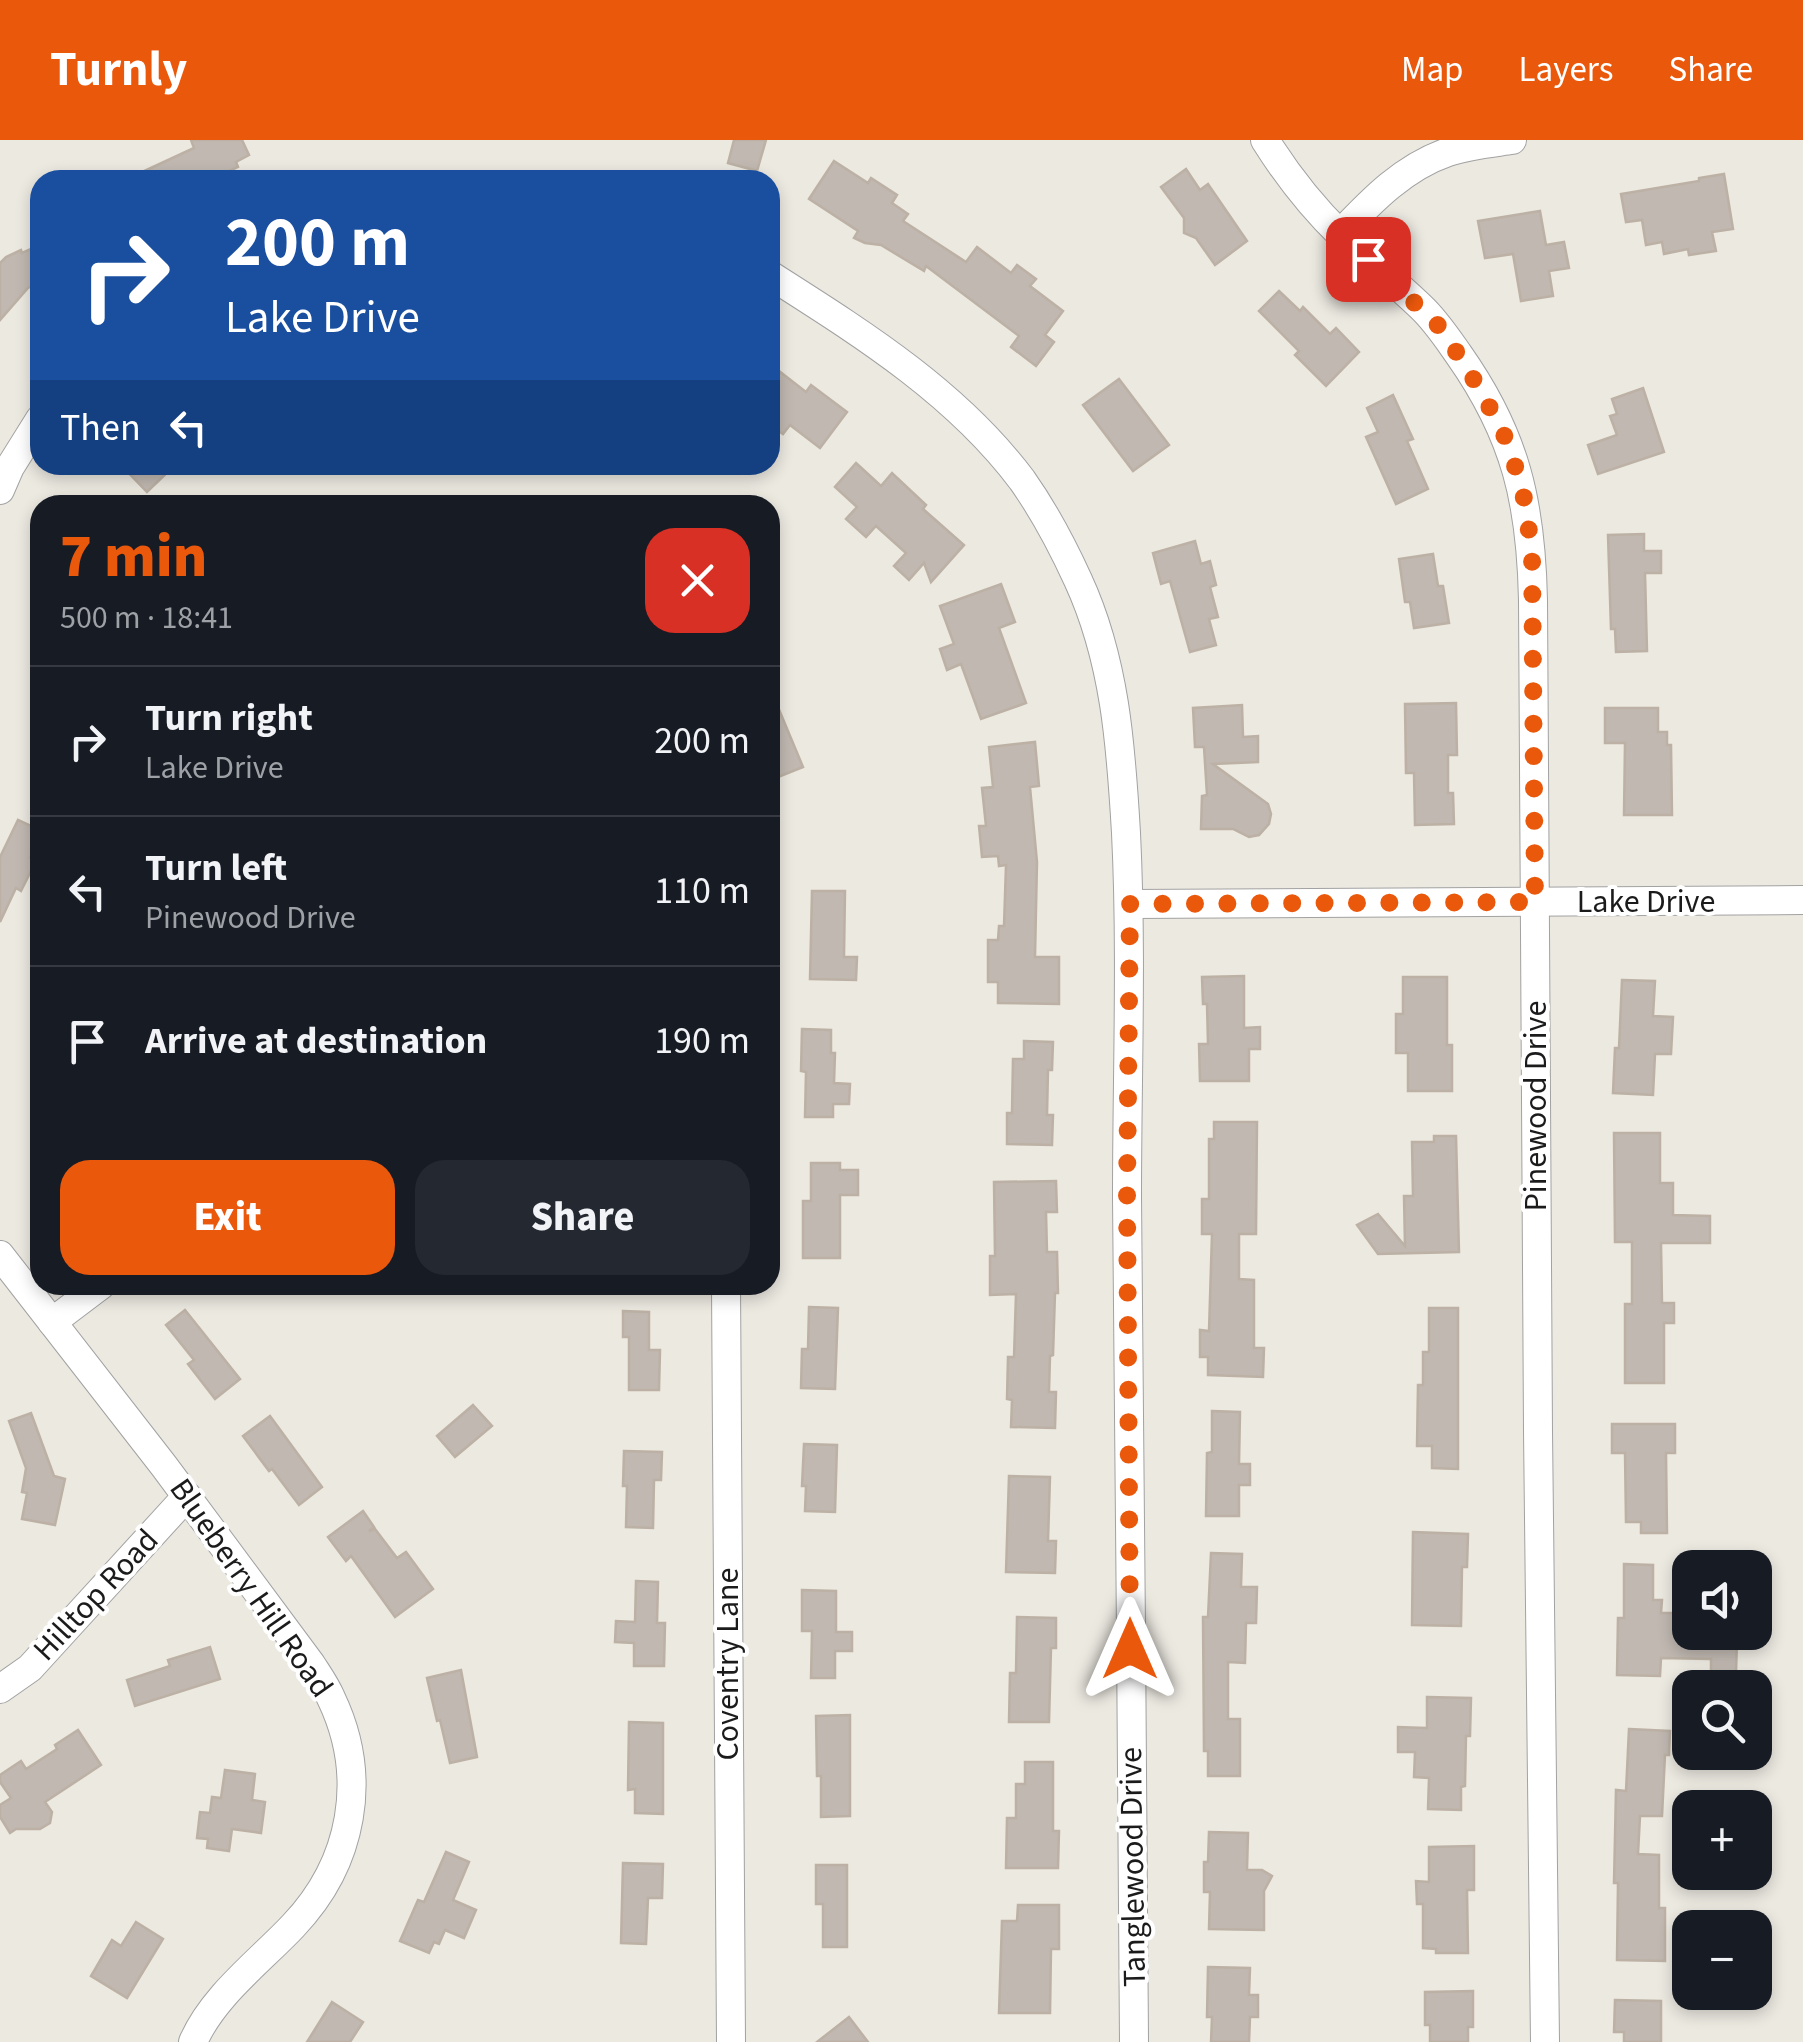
<!DOCTYPE html>
<html lang="en">
<head>
<meta charset="utf-8">
<style>
  body { margin:0; font-family:"Source Sans 3",sans-serif; background:#242831; color:#f1f3f6; height:100vh; display:flex; flex-direction:column; font-size:38px; white-space:nowrap }
  * { box-sizing:border-box; margin:0 }
  p { font-size:32px; color:#9ea1a6 }
  .icon { flex:none; width:55px; height:55px; fill:none; stroke:currentColor; stroke-width:2; stroke-linecap:round; stroke-linejoin:round }
  .map { position:relative; flex:1; overflow:hidden }
  .drawer { position:absolute; left:30px; top:355px; width:750px; height:800px; display:flex; flex-direction:column; background:#171b24; border-radius:30px; box-shadow:0 5px 15px #0003 }
  .drawer>* { flex:none }
  .banner { position:absolute; left:30px; top:30px; width:750px; height:305px; border-radius:30px; box-shadow:0 5px 15px #0003; background:#1a4fa0; color:#fff; overflow:hidden }
  .buttons { position:absolute; left:1672px; top:1410px; display:grid; gap:20px }
  .buttons a { display:grid; place-items:center; width:100px; height:100px; border-radius:20px; background:#171b24; box-shadow:0 5px 15px #0003; font-size:50px }
  .pin { position:absolute; display:grid; place-items:center; width:85px; height:85px; color:#fff; margin:-42px; border-radius:20px; box-shadow:0 5px 15px #0006 }
  .me { position:absolute; width:110px; margin:-55px; rotate:0deg; stroke-linejoin:round; filter:drop-shadow(0 0 8px #0008) }
  .turn { display:flex; align-items:center; gap:35px; height:210px; padding:0 30px; font-size:45px }
  .turn .icon { width:130px; height:130px; stroke-width:2.5 }
  .turn b { display:block; font-size:70px; line-height:85px }
  .then { display:flex; align-items:center; height:95px; padding:0 30px; background:#0003; gap:20px; font-size:38px }
  .round { display:grid; place-items:center; flex:none; width:105px; height:105px; border-radius:30px; background:#242831 }
  .overview { display:flex; align-items:center; justify-content:space-between; height:170px; padding:0 30px }
  h1 { font-size:60px; font-weight:800; line-height:75px; color:#ea580c }
  .action { display:flex; gap:20px; margin-top:auto; padding:20px 30px }
  .action a { flex:1; height:115px; border-radius:30px; background:#ea580c; color:#fff; font-size:40px; font-weight:800; line-height:115px; text-align:center }
  .action a+a { background:#242831; color:#f1f3f6 }
  ul { padding:0; list-style:none }
  li { display:flex; align-items:center; gap:30px; height:150px; padding:0 30px; border-top:2px solid #363941 }
  li div { flex:1 }
  li b { display:block; font-size:38px }
  li em { font-style:normal }
  header { display:flex; align-items:center; gap:60px; box-sizing:border-box; height:140px; padding:0 50px; background:#ea580c; color:#fff }
  header strong { font-size:48px }
  nav { display:flex; gap:55px; margin-inline-start:auto; font-size:35px }
  .map>svg:first-child { display:block }
  .building { fill:#c0b8b1; stroke:#bcb1a4; stroke-width:2.5 }
  .lines { fill:none; stroke-linecap:round; stroke-linejoin:round }
  .minor-casing { stroke:#a2a2a2; stroke-width:30 }
  .minor { stroke:#fff; stroke-width:28 }
  .route { stroke:#ea580c; stroke-width:18; stroke-dasharray:0 32.4 }
  .labels { text-anchor:middle; dominant-baseline:central; stroke-width:8; stroke-linejoin:round; paint-order:stroke }
  .street-label { font-size:32px; fill:#1b1b1b; stroke:#fff }
</style>
</head>
<body>
<header>
<strong>Turnly</strong>
<nav><a>Map</a><a>Layers</a><a>Share</a></nav>
</header>
<div class="map">
<svg width="1803" height="1902" viewBox="0 0 1803 1902">
  <rect width="100%" height="100%" fill="#ece9e1"/>
  <g class="building">
    <polygon points="191,0 242,0 249,15 236,22 238,27 211,40 208,33 193,40 125,40 194,8"/>
    <polygon points="734,0 766,0 757,31 728,23"/>
    <polygon points="834,21 868,43 871,38 897,55 892,63 908,74 903,81 966,122 977,107 1011,133 1017,125 1036,139 1030,146 1063,171 1045,195 1054,202 1036,226 1011,207 1019,196 926,126 924,131 881,105 865,103 854,98 858,91 809,59"/>
    <polygon points="1186,29 1200,50 1208,44 1247,101 1215,125 1196,98 1184,93 1184,78 1161,47"/>
    <polygon points="1724,34 1733,89 1712,92 1716,111 1689,115 1688,109 1664,114 1662,102 1646,105 1642,80 1626,82 1621,54 1699,41 1699,38"/>
    <polygon points="1540,71 1546,105 1564,102 1569,128 1549,131 1553,156 1521,161 1513,114 1485,118 1478,81"/>
    <polygon points="40,105 40,142 28,148 0,180 0,123 6,117 21,110 22,113"/>
    <polygon points="1279,151 1300,171 1303,167 1330,194 1336,188 1359,212 1326,246 1295,215 1299,211 1259,171"/>
    <polygon points="770,224 806,252 811,245 847,272 820,308 790,285 783,294 770,285"/>
    <polygon points="1119,239 1169,305 1133,331 1083,265"/>
    <polygon points="1643,248 1664,312 1598,334 1588,305 1617,295 1610,276 1617,274 1612,259"/>
    <polygon points="1393,255 1413,299 1407,301 1428,349 1396,364 1366,297 1378,292 1367,268"/>
    <polygon points="856,323 881,346 892,333 926,365 923,369 964,405 931,442 924,423 909,440 894,426 906,413 876,386 866,397 846,379 857,367 835,347"/>
    <polygon points="121,325 175,325 147,352"/>
    <polygon points="1644,394 1644,411 1661,411 1661,433 1645,433 1647,511 1616,512 1615,489 1611,489 1608,395"/>
    <polygon points="1195,401 1201,424 1210,421 1216,445 1210,447 1218,477 1209,479 1216,505 1190,512 1170,441 1161,444 1153,413"/>
    <polygon points="1433,414 1438,446 1443,446 1449,483 1414,488 1410,462 1405,462 1399,419"/>
    <polygon points="1001,444 1015,482 999,488 1026,563 981,579 961,524 947,530 940,509 954,504 940,466"/>
    <polygon points="770,548 803,627 776,638 770,624"/>
    <polygon points="1456,563 1457,615 1448,615 1448,653 1453,653 1454,684 1415,685 1414,633 1406,633 1405,564"/>
    <polygon points="1242,565 1243,597 1258,596 1258,622 1213,624 1268,664 1271,674 1269,684 1259,695 1249,697 1233,689 1201,689 1202,656 1207,655 1204,607 1195,607 1193,568"/>
    <polygon points="1605,568 1658,568 1658,592 1667,592 1667,605 1671,605 1672,675 1624,675 1625,603 1605,603"/>
    <polygon points="1035,602 1039,646 1030,647 1037,722 1035,817 1059,817 1059,864 998,863 998,842 988,842 988,800 998,800 999,786 1004,786 1006,725 999,726 998,716 982,717 979,686 986,686 982,648 993,647 989,607"/>
    <polygon points="18,680 40,690 40,696 30,718 36,721 21,751 16,748 0,782 0,717"/>
    <polygon points="812,751 845,751 844,817 857,817 856,840 810,839"/>
    <polygon points="1244,836 1244,888 1260,887 1260,909 1249,909 1249,941 1200,941 1199,904 1208,904 1207,864 1203,864 1202,837"/>
    <polygon points="1403,837 1447,837 1447,905 1452,905 1452,951 1408,951 1408,913 1396,913 1396,874 1403,874"/>
    <polygon points="1622,840 1655,841 1653,876 1673,877 1671,914 1655,914 1653,955 1613,953 1615,908 1619,908"/>
    <polygon points="802,889 831,890 831,913 835,913 834,943 850,944 849,964 833,964 833,977 805,977 806,932 801,931"/>
    <polygon points="1024,901 1053,902 1052,930 1048,930 1047,975 1053,975 1052,1005 1007,1004 1007,973 1012,973 1013,919 1024,919"/>
    <polygon points="1214,982 1257,982 1256,1094 1239,1094 1239,1139 1254,1140 1254,1208 1264,1208 1263,1237 1208,1235 1208,1217 1200,1217 1200,1190 1209,1191 1212,1094 1202,1094 1202,1059 1209,1059 1209,999 1214,999"/>
    <polygon points="1614,993 1660,993 1660,1043 1673,1043 1673,1075 1710,1076 1710,1103 1661,1103 1662,1163 1674,1163 1674,1183 1664,1183 1664,1243 1625,1243 1625,1164 1632,1164 1632,1102 1615,1102"/>
    <polygon points="1434,996 1456,996 1459,1112 1378,1114 1357,1085 1378,1074 1405,1106 1404,1056 1413,1056 1412,1002 1434,1002"/>
    <polygon points="811,1023 840,1023 840,1030 858,1030 858,1055 840,1055 840,1118 803,1118 803,1061 811,1061"/>
    <polygon points="1056,1041 1057,1072 1046,1072 1047,1112 1057,1112 1058,1153 1055,1153 1053,1215 1050,1216 1049,1252 1056,1252 1055,1288 1011,1287 1012,1260 1007,1259 1008,1217 1014,1217 1016,1154 990,1155 990,1116 995,1116 994,1042"/>
    <polygon points="809,1167 838,1168 835,1249 801,1248 802,1209 808,1209"/>
    <polygon points="1429,1168 1458,1168 1458,1329 1432,1328 1432,1306 1417,1306 1418,1245 1423,1245 1423,1212 1429,1212"/>
    <polygon points="185,1170 240,1239 215,1259 188,1224 194,1220 166,1185"/>
    <polygon points="623,1171 649,1172 649,1210 660,1210 659,1250 629,1250 629,1197 623,1197"/>
    <polygon points="473,1265 492,1286 455,1317 437,1296"/>
    <polygon points="1212,1271 1240,1272 1239,1324 1250,1324 1250,1345 1239,1345 1239,1376 1206,1376 1207,1313 1212,1312"/>
    <polygon points="31,1273 54,1336 65,1339 55,1385 22,1379 27,1353 22,1352 26,1328 9,1281"/>
    <polygon points="270,1276 322,1347 299,1365 272,1329 269,1331 243,1296"/>
    <polygon points="1612,1284 1675,1284 1675,1313 1666,1313 1667,1393 1641,1393 1641,1382 1626,1382 1625,1313 1612,1313"/>
    <polygon points="804,1304 837,1305 835,1372 805,1371 806,1346 802,1346"/>
    <polygon points="624,1311 662,1312 661,1340 654,1340 653,1388 626,1387 627,1346 623,1346"/>
    <polygon points="1009,1336 1050,1337 1048,1401 1056,1401 1055,1433 1006,1432"/>
    <polygon points="363,1371 374,1387 369,1391 375,1389 397,1418 406,1412 433,1449 395,1477 351,1416 346,1421 328,1397"/>
    <polygon points="1413,1392 1468,1394 1467,1427 1462,1427 1461,1486 1412,1485"/>
    <polygon points="1211,1413 1242,1414 1241,1447 1257,1447 1256,1483 1246,1483 1245,1523 1228,1522 1228,1579 1240,1579 1240,1636 1208,1636 1208,1611 1204,1611 1203,1477 1208,1477"/>
    <polygon points="1624,1424 1653,1425 1653,1460 1662,1460 1661,1473 1674,1473 1674,1492 1682,1493 1682,1499 1737,1500 1736,1534 1711,1533 1711,1519 1661,1518 1660,1536 1617,1535 1618,1478 1624,1478"/>
    <polygon points="636,1441 658,1442 657,1483 665,1483 664,1526 634,1526 634,1503 615,1502 616,1481 635,1482"/>
    <polygon points="802,1450 836,1451 836,1492 852,1492 852,1511 835,1511 835,1538 811,1538 812,1491 802,1491"/>
    <polygon points="1017,1477 1056,1478 1056,1508 1051,1508 1049,1582 1009,1582 1010,1533 1016,1533"/>
    <polygon points="210,1507 220,1539 135,1566 127,1540 170,1526 168,1520"/>
    <polygon points="461,1530 477,1617 450,1623 440,1580 437,1581 427,1538"/>
    <polygon points="1427,1557 1471,1558 1470,1596 1466,1596 1465,1646 1461,1647 1461,1670 1428,1669 1429,1638 1414,1637 1415,1612 1398,1612 1398,1587 1427,1588"/>
    <polygon points="850,1575 850,1676 821,1677 821,1636 817,1636 816,1576"/>
    <polygon points="629,1582 663,1583 663,1674 635,1673 635,1649 628,1650"/>
    <polygon points="1629,1589 1670,1591 1669,1615 1665,1615 1662,1676 1640,1676 1638,1714 1659,1715 1659,1768 1665,1768 1665,1821 1617,1820 1618,1743 1614,1743 1616,1650 1626,1651"/>
    <polygon points="78,1590 101,1625 45,1662 52,1672 50,1683 40,1689 16,1689 10,1693 0,1677 0,1665 11,1658 0,1642 0,1635 21,1621 26,1629 57,1609 55,1605"/>
    <polygon points="1025,1622 1053,1622 1053,1691 1059,1691 1058,1728 1006,1728 1007,1678 1016,1678 1016,1644 1025,1644"/>
    <polygon points="225,1630 255,1634 252,1660 265,1662 261,1693 232,1689 229,1711 207,1708 208,1699 197,1698 200,1672 210,1673 212,1657 221,1658"/>
    <polygon points="1209,1692 1248,1693 1247,1730 1262,1730 1272,1736 1264,1751 1264,1790 1209,1789 1210,1752 1204,1752 1204,1722 1208,1722"/>
    <polygon points="1474,1706 1474,1750 1467,1750 1468,1813 1436,1813 1436,1809 1423,1808 1423,1764 1417,1764 1416,1741 1429,1742 1429,1707"/>
    <polygon points="446,1712 469,1722 453,1760 476,1770 464,1798 445,1790 439,1804 434,1802 429,1813 400,1801 418,1760 424,1762"/>
    <polygon points="623,1723 663,1724 662,1758 648,1758 646,1804 621,1803"/>
    <polygon points="816,1725 847,1725 847,1807 823,1807 823,1764 816,1764"/>
    <polygon points="1018,1765 1059,1765 1059,1809 1051,1809 1050,1873 999,1873 1002,1781 1017,1781"/>
    <polygon points="136,1782 163,1799 127,1858 91,1836 112,1800 121,1806"/>
    <polygon points="1208,1827 1250,1828 1249,1855 1258,1855 1258,1877 1250,1877 1249,1902 1211,1902 1212,1877 1207,1877"/>
    <polygon points="1473,1851 1473,1887 1468,1887 1468,1902 1430,1902 1430,1885 1425,1885 1425,1852"/>
    <polygon points="1615,1860 1661,1861 1661,1902 1624,1902 1624,1892 1614,1892"/>
    <polygon points="332,1862 363,1882 350,1902 307,1902"/>
    <polygon points="849,1877 868,1902 817,1902"/>
  </g>
  <g class="lines">
    <g class="minor-casing">
      <g id="minor">
        <path d="M1265,0C1287,35 1312,67 1341,95C1367,120 1395,142 1421,167C1436,181 1447,198 1459,215C1516,296 1531,363 1533,460L1538,1291L1545,1902"/>
        <path d="M1340,94C1372,60 1404,27 1448,12C1469,5 1491,3 1512,0"/>
        <path d="M770,135C861,193 956,252 1022,340C1044,371 1062,405 1078,440C1115,520 1121,606 1126,693C1132,814 1127,936 1127,1057C1128,1339 1134,1620 1134,1902"/>
        <polyline points="0,350 10,327 40,279"/>
        <polyline points="1130,764 1803,760"/>
        <path d="M0,1115L164,1326L311,1524C318,1535 326,1546 331,1558C369,1637 353,1723 293,1786C259,1822 213,1856 193,1902"/>
        <polyline points="726,1145 731,1902"/>
        <polyline points="52,1182 101,1145"/>
        <polyline points="0,1549 30,1528 187,1356"/>
      </g>
    </g>
    <use href="#minor" class="minor"/>
  </g>
  <g class="lines">
    <polyline class="route" points="1130,1509 1127,1053 1130,764 1535,762 1532,410 1522,346 1502,289 1466,226 1437,184 1368,119"/>
  </g>
  <g class="labels">
    <g class="street-label">
      <text x="1646" y="762">Lake Drive</text>
      <text transform="translate(1536 966) rotate(-90)">Pinewood Drive</text>
      <text transform="translate(251 1448) rotate(55)">Blueberry Hill Road</text>
      <text transform="translate(96 1455) rotate(-47)">Hilltop Road</text>
      <text transform="translate(728 1524) rotate(-90)">Coventry Lane</text>
      <text transform="translate(1133 1727) rotate(-91)">Tanglewood Drive</text>
    </g>
  </g>
</svg>
<div class="buttons">
<a><svg class="icon" aria-label="sound" viewBox="0 0 24 24"><path d="M4 9h4l5-4v14l-5-4H4zM17 9q2 3 0 6"/></svg></a>
<a><svg class="icon" aria-label="search" viewBox="0 0 24 24"><circle cx="10" cy="10" r="6"/><path d="M15 15l6 6"/></svg></a>
<a>+</a>
<a>−</a>
</div>
<div class="pin" style="left:1368px;top:119px;background:#d93025"><svg class="icon" aria-label="arrive" viewBox="0 0 24 24"><path d="M6 21V4h12l-3 4 3 4H6"/></svg></div>
<svg class="me" style="left:1130px;top:1509px" viewBox="-20 -20 40 40"><path d="M0-17L14 15 0 8-14 15z" fill="#ea580c" stroke="#fff" stroke-width="4"/></svg>
<div class="banner">
<div class="turn"><svg class="icon" aria-label="right" viewBox="0 0 24 24"><path d="M7 20v-9h11M14 6l5 5-5 5"/></svg><div><b>200 m</b>Lake Drive</div></div>
<div class="then">Then<svg class="icon" aria-label="left" viewBox="0 0 24 24"><path d="M17 20v-9H6M10 6l-5 5 5 5"/></svg></div>
</div>
<section class="drawer">
<div class="overview"><div><h1>7 min</h1><p>500 m · 18:41</p></div><a class="round" style="background:#d93025;color:#fff"><svg class="icon" aria-label="close" viewBox="0 0 24 24"><path d="M6 6l12 12M18 6L6 18"/></svg></a></div>
<ul>
<li><svg class="icon" aria-label="right" viewBox="0 0 24 24"><path d="M7 20v-9h11M14 6l5 5-5 5"/></svg><div><b>Turn right</b><p>Lake Drive</p></div><em>200 m</em></li>
<li><svg class="icon" aria-label="left" viewBox="0 0 24 24"><path d="M17 20v-9H6M10 6l-5 5 5 5"/></svg><div><b>Turn left</b><p>Pinewood Drive</p></div><em>110 m</em></li>
<li><svg class="icon" aria-label="arrive" viewBox="0 0 24 24"><path d="M6 21V4h12l-3 4 3 4H6"/></svg><div><b>Arrive at destination</b></div><em>190 m</em></li>
</ul>
<div class="action"><a>Exit</a><a>Share</a></div>
</section>
</div>
</body>
</html>
